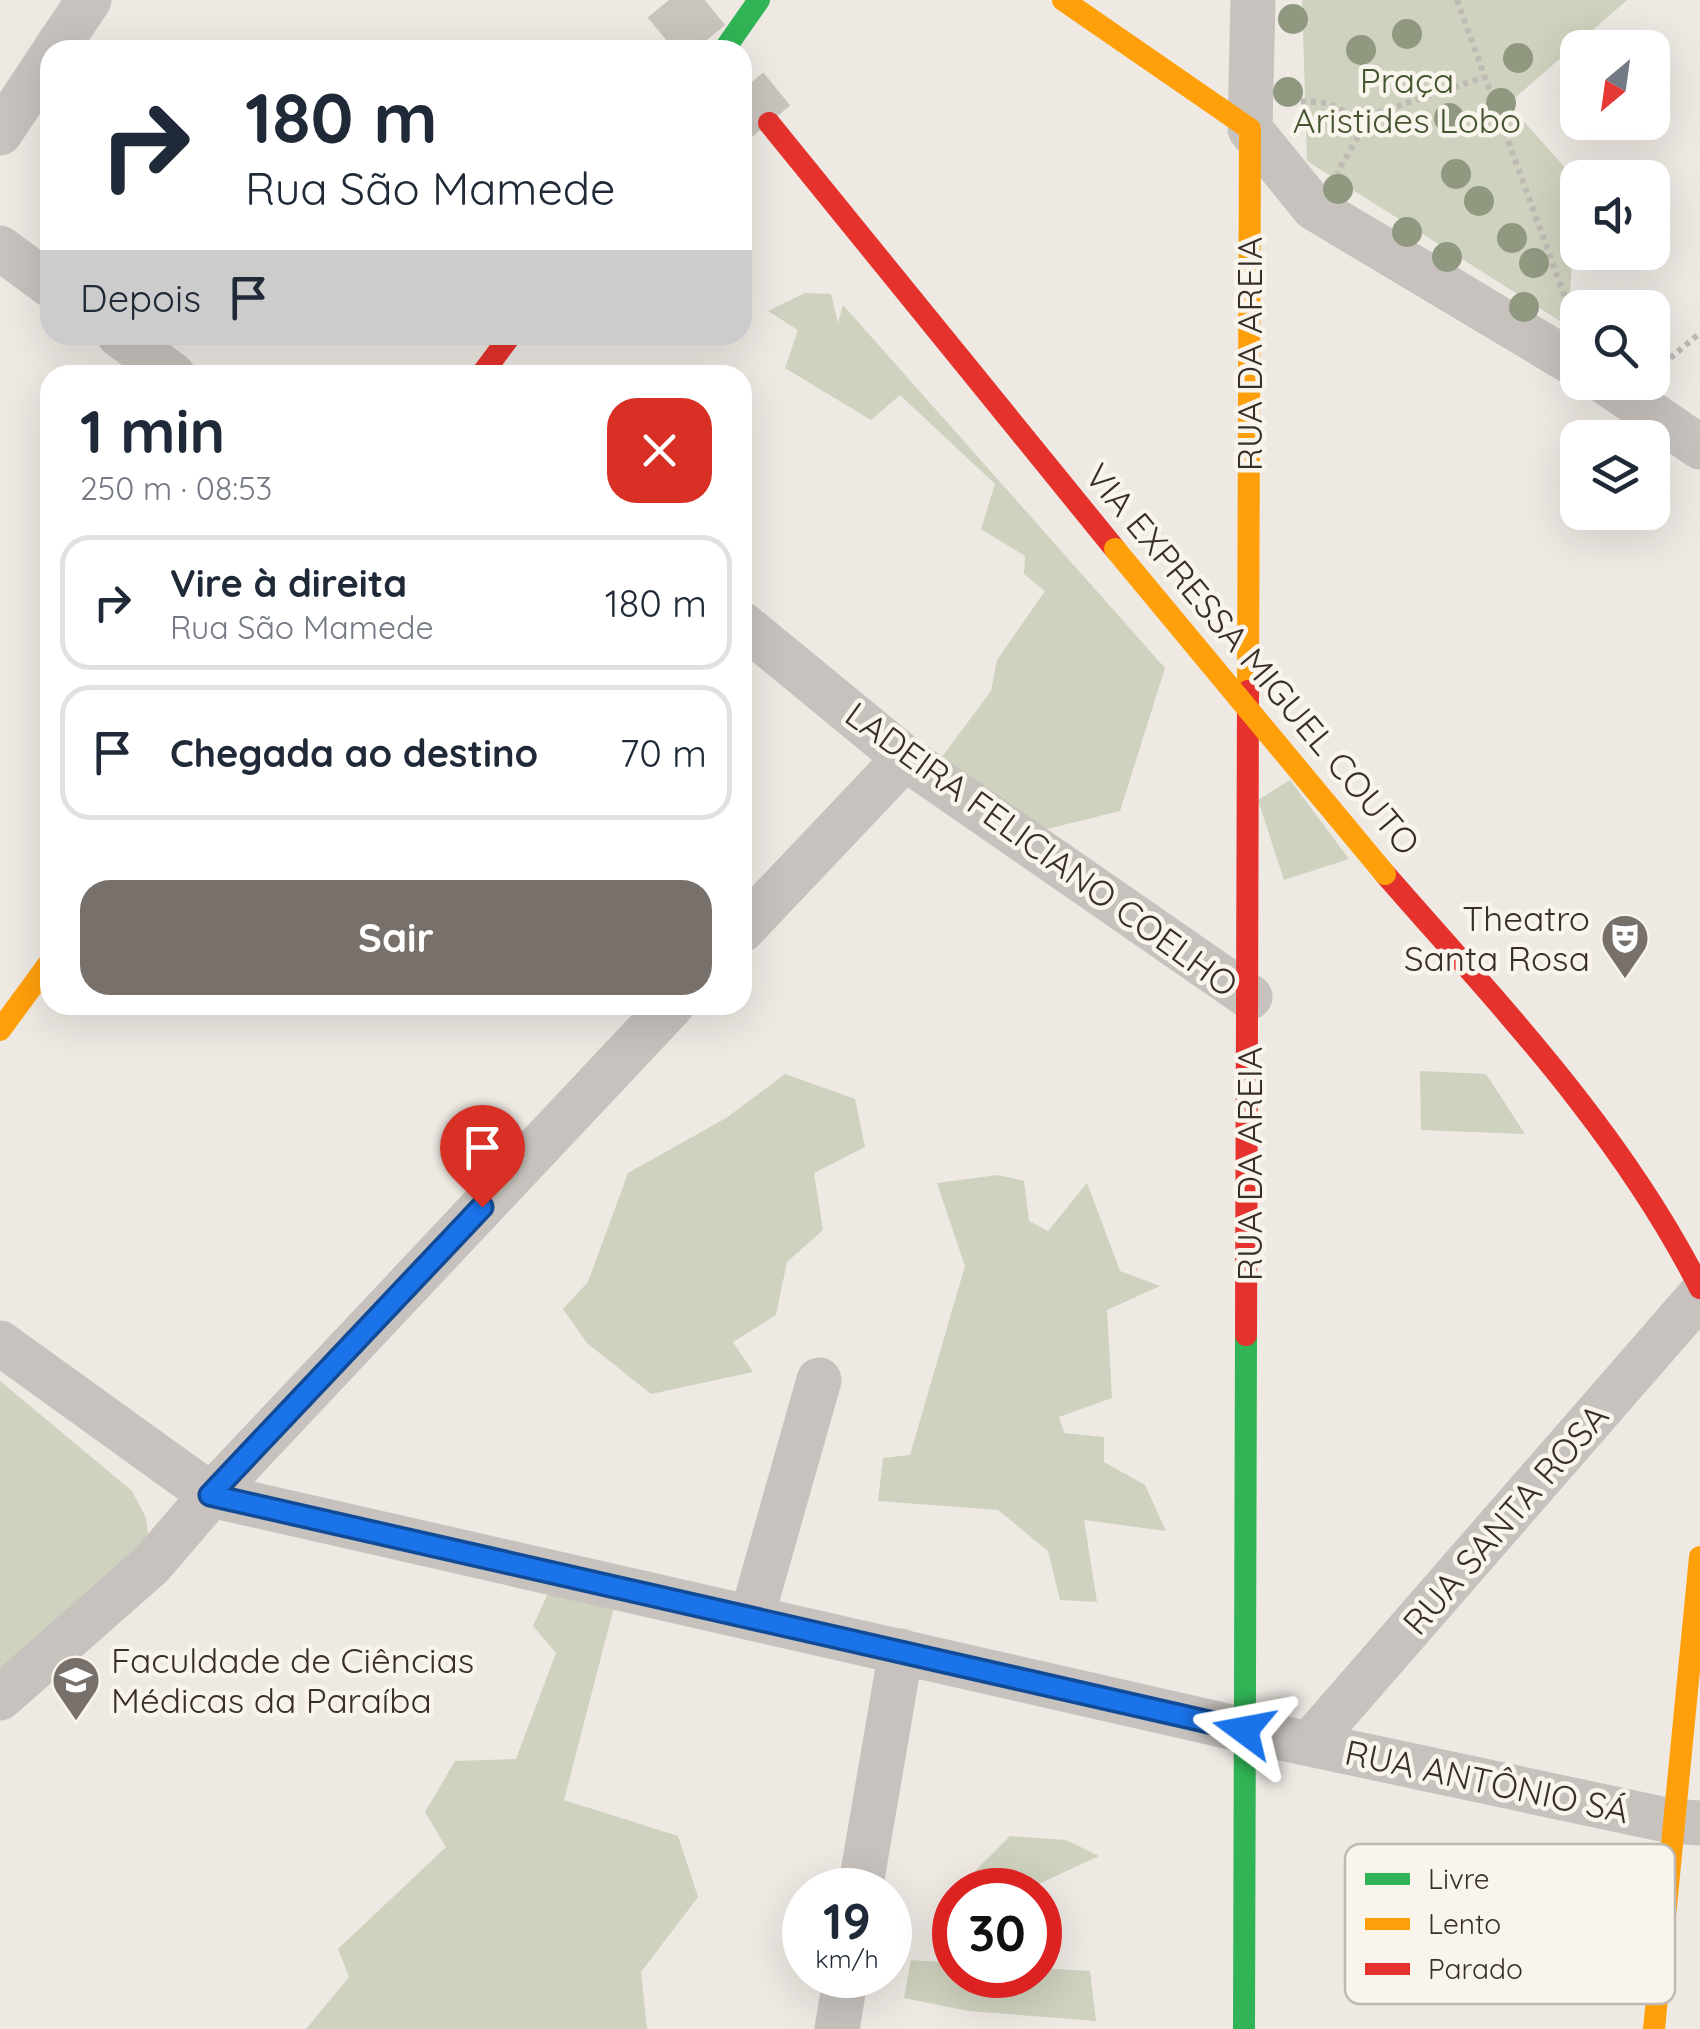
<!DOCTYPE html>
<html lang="pt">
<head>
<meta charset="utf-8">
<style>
  body { margin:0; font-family:Quicksand,sans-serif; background:#f6f6f7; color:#1f2937; height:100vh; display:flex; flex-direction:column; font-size:38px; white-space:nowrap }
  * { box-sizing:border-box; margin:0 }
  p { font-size:32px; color:#747a83 }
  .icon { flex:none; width:55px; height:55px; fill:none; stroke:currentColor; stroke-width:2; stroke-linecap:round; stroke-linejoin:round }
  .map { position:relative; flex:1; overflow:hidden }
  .sheet { position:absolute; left:40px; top:365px; width:712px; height:650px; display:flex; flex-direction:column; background:#fff; border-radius:30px; box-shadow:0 10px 40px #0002 }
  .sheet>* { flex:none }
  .banner { position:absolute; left:40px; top:40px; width:712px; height:305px; border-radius:30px; box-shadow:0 10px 40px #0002; background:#fff; color:#1f2937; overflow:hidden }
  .needle { width:65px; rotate:209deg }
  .fabs { position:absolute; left:1560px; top:30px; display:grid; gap:20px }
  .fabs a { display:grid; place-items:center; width:110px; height:110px; border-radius:20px; background:#fff; box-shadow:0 10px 40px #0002; font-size:50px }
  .speed { position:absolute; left:782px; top:1868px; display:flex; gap:20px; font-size:50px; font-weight:700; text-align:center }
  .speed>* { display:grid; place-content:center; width:130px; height:130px; border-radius:50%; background:#fff; box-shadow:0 10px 40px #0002; line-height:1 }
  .speed small { font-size:25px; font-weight:400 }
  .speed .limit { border:15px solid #d22; background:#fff; color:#111 }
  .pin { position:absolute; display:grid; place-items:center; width:85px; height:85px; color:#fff; margin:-102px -42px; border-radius:50% 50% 50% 0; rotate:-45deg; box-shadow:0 0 10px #0007 }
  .pin .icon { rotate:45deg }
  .me { position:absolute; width:110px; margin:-55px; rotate:283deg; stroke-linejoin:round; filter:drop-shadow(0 0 8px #0008) }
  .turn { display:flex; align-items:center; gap:35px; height:210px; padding:0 40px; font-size:45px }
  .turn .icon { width:130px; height:130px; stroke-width:2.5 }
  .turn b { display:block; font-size:70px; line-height:85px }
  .then { display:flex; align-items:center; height:95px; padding:0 40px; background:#0003; gap:20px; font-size:38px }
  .round { display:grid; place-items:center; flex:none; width:105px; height:105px; border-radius:30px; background:#f6f6f7 }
  .summary { display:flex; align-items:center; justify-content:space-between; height:170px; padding:0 40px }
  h1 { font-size:60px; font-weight:700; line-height:75px }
  .primary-button { display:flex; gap:20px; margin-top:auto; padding:20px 40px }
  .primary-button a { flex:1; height:115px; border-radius:30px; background:#78706b; color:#fff; font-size:40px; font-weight:700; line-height:115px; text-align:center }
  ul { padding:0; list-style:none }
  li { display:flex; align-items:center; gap:30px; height:135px; margin:0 20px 15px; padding:0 20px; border:5px solid #e0e1e3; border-radius:30px }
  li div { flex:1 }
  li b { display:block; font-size:38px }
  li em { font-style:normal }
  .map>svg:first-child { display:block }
  .green { fill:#ced2be }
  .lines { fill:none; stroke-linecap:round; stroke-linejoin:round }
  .primary-tunnel { stroke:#cac4be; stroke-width:55; stroke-dasharray:55 28; stroke-linecap:butt }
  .path { stroke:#c0bab5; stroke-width:6; stroke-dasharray:5 5; stroke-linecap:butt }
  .street { stroke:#c7c2bd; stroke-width:45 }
  .fast { stroke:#30b455; stroke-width:22 }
  .slow { stroke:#ff9f0a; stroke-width:22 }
  .jam { stroke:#e5322d; stroke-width:22 }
  .slow-bridge { stroke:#ff9f0a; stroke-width:22 }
  .tree { fill:#919880 }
  .route-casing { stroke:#114b97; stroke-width:25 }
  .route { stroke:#1a73e8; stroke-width:18 }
  .labels { text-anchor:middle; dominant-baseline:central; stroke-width:9; stroke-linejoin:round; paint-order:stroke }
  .park-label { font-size:35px; fill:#45552f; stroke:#f9f4ec }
  .street-label { font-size:35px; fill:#382f2a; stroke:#f9f4ec }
  .poi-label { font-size:35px; fill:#382f2a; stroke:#f9f4ec; text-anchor:end }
  .key { fill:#f9f4ec; stroke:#bfb9b2; stroke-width:2.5 }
  .key-label { font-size:28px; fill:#382f2a }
</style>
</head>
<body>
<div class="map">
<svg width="1700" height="2029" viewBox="0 0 1700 2029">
  <rect width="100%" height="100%" fill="#eee9e3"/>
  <g class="green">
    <polygon points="1302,0 1627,0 1508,104 1577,181 1568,326 1307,161"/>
    <polygon points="805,293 831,294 838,323 843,305 1165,668 1120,811 1047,829 936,765 991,691 997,660 1045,591 1024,574 1025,556 981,529 995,484 900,395 871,420 785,368 798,330 768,311"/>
    <polygon points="1290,780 1349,859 1284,880 1258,800"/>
    <polygon points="1420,1071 1486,1074 1525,1134 1421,1130"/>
    <polygon points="785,1074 855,1099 865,1147 814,1173 823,1230 787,1262 776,1315 733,1342 753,1372 651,1394 587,1343 563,1309 588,1282 628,1173 726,1118"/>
    <polygon points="998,1175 1024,1181 1029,1221 1048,1231 1087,1183 1120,1271 1160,1286 1107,1310 1112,1398 1059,1417 1064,1433 1104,1437 1104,1462 1145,1485 1166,1531 1084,1520 1097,1602 1060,1600 1048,1551 998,1510 878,1501 883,1458 910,1455 965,1266 937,1183"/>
    <polygon points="0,1381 132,1491 146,1518 152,1562 0,1696"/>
    <polygon points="550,1589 615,1603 564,1800 678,1836 698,1897 641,1972 647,2029 306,2029 349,1977 338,1949 446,1847 425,1812 455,1761 516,1759 556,1653 533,1626"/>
    <polygon points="1010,1836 1066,1840 1099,1856 1032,1887 974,1872"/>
    <polygon points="911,1960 955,1963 955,1975 1040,1975 1040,1968 1090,1971 1096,2021 969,2011 904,1998"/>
  </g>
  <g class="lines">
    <g class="primary-tunnel">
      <polyline points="669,0 710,50"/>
      <polyline points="742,90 769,123"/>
    </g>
    <g class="path">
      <polyline points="1457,0 1571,314"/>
      <polyline points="1291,101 1328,103 1359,119 1359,135 1337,173"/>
      <polyline points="1359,119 1485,77"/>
      <polyline points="1655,371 1700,333"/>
    </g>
    <g class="street">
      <polyline points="1253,0 1250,129 1314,208 1578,366"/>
      <polyline points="55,50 89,0"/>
      <polyline points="0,133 50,58"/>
      <polyline points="0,248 50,285"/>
      <polyline points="119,335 173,375"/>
      <polyline points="1605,382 1700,447"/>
      <polyline points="742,624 905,758 1250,997"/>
      <polyline points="742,930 905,758"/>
      <polyline points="0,1343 211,1495 1244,1730 1671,1821 1700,1823"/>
      <polyline points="752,1616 819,1380"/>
      <polyline points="0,1698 152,1564 211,1495 672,1005"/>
      <polyline points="1310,1743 1700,1295"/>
      <polyline points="860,1890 901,1651"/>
      <polyline points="837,2029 846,1975"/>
    </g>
    <g class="fast">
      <polyline points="724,50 759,0"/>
      <polyline points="1244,2029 1246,1335"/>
    </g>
    <g class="slow">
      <polyline points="1063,0 1250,129 1248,691"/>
      <polyline points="0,1030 50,962"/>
      <polyline points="1654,2029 1700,1557"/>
    </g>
    <g class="jam">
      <polyline points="769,123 1115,549"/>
      <polyline points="481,375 511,335"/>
      <path d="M1385,874C1500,1006 1620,1130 1700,1288"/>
      <polyline points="1246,1335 1248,691"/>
    </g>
    <polyline class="slow-bridge" points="1115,549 1385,874"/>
  </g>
  <g class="tree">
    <circle cx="1293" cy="19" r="15"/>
    <circle cx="1407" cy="34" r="15"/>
    <circle cx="1361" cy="50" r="15"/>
    <circle cx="1518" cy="58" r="15"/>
    <circle cx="1288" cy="92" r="15"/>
    <circle cx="1501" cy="103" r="15"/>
    <circle cx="1449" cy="118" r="15"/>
    <circle cx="1456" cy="174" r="15"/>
    <circle cx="1338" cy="189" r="15"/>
    <circle cx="1479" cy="201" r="15"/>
    <circle cx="1407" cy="232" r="15"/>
    <circle cx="1512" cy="238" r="15"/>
    <circle cx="1447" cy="257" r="15"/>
    <circle cx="1534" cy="263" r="15"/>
    <circle cx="1524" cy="307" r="15"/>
  </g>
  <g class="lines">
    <g class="route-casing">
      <polyline id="route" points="482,1207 210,1495 1244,1730"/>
    </g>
    <use href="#route" class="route"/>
  </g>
  <defs>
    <g id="theatre-pin" transform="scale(2.5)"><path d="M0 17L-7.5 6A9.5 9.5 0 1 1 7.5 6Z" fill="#78706b" stroke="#f9f4ec"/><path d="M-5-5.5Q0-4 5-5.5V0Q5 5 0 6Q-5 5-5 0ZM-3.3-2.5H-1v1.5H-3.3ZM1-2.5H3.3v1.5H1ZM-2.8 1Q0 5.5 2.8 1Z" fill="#fff"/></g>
    <g id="university-pin" transform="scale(2.5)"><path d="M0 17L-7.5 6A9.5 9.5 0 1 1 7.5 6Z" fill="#78706b" stroke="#f9f4ec"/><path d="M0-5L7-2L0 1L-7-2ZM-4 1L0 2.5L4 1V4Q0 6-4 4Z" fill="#fff"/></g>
  </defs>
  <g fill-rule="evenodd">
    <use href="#theatre-pin" x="1625" y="938"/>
    <use href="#university-pin" x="76" y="1680"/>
  </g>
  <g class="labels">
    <g class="park-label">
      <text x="1407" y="80">Praça<tspan x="1407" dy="40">Aristides Lobo</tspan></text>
    </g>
    <g class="street-label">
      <text transform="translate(1249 354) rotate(-90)">RUA DA AREIA</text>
      <text transform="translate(1253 659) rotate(50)">VIA EXPRESSA MIGUEL COUTO</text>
      <text transform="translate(1042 849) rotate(36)">LADEIRA FELICIANO COELHO</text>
      <text transform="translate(1249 1164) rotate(-90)">RUA DA AREIA</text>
      <text transform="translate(1505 1519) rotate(-49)">RUA SANTA ROSA</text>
      <text transform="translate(1487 1781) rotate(12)">RUA ANTÔNIO SÁ</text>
    </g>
    <g class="poi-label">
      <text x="1590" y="918">Theatro<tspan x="1590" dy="40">Santa Rosa</tspan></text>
      <text x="111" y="1660" text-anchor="start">Faculdade de Ciências<tspan x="111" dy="40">Médicas da Paraíba</tspan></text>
    </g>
  </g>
  <rect x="1345" y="1844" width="330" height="160" rx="15" class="key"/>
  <rect x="1365" y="1873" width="45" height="12" fill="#30b455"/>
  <rect x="1365" y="1918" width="45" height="12" fill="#ff9f0a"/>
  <rect x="1365" y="1963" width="45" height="12" fill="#e5322d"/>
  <g class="key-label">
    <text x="1428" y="1889">Livre</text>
    <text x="1428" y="1934">Lento</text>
    <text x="1428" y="1979">Parado</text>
  </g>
</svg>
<div class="fabs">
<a><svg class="needle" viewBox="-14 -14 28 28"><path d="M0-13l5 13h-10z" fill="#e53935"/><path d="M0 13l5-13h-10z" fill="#747a83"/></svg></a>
<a><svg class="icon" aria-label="sound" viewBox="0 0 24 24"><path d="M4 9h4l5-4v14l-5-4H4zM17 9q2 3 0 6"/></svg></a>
<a><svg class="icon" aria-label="search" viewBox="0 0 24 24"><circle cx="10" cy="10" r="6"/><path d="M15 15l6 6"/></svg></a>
<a><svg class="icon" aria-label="layers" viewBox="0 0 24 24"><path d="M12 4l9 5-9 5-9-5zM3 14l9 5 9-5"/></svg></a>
</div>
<div class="speed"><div>19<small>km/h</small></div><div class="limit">30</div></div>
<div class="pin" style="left:482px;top:1207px;background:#d93025"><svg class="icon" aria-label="arrive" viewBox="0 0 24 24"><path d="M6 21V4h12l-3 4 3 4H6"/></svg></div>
<svg class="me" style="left:1244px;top:1730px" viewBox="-20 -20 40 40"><path d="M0-17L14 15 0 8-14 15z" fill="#1a73e8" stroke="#fff" stroke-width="4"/></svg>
<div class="banner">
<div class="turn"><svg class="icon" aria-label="right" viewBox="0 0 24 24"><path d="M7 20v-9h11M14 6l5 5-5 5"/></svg><div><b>180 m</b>Rua São Mamede</div></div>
<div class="then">Depois<svg class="icon" aria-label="arrive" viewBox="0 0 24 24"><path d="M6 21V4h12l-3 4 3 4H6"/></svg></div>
</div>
<section class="sheet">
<div class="summary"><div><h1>1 min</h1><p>250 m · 08:53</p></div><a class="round" style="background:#d93025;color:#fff"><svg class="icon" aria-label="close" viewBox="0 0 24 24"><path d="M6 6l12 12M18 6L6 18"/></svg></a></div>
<ul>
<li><svg class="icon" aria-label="right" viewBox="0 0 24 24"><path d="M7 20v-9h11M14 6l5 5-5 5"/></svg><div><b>Vire à direita</b><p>Rua São Mamede</p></div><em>180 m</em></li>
<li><svg class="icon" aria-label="arrive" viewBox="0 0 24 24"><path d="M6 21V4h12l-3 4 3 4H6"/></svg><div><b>Chegada ao destino</b></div><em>70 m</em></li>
</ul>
<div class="primary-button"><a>Sair</a></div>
</section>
</div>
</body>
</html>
